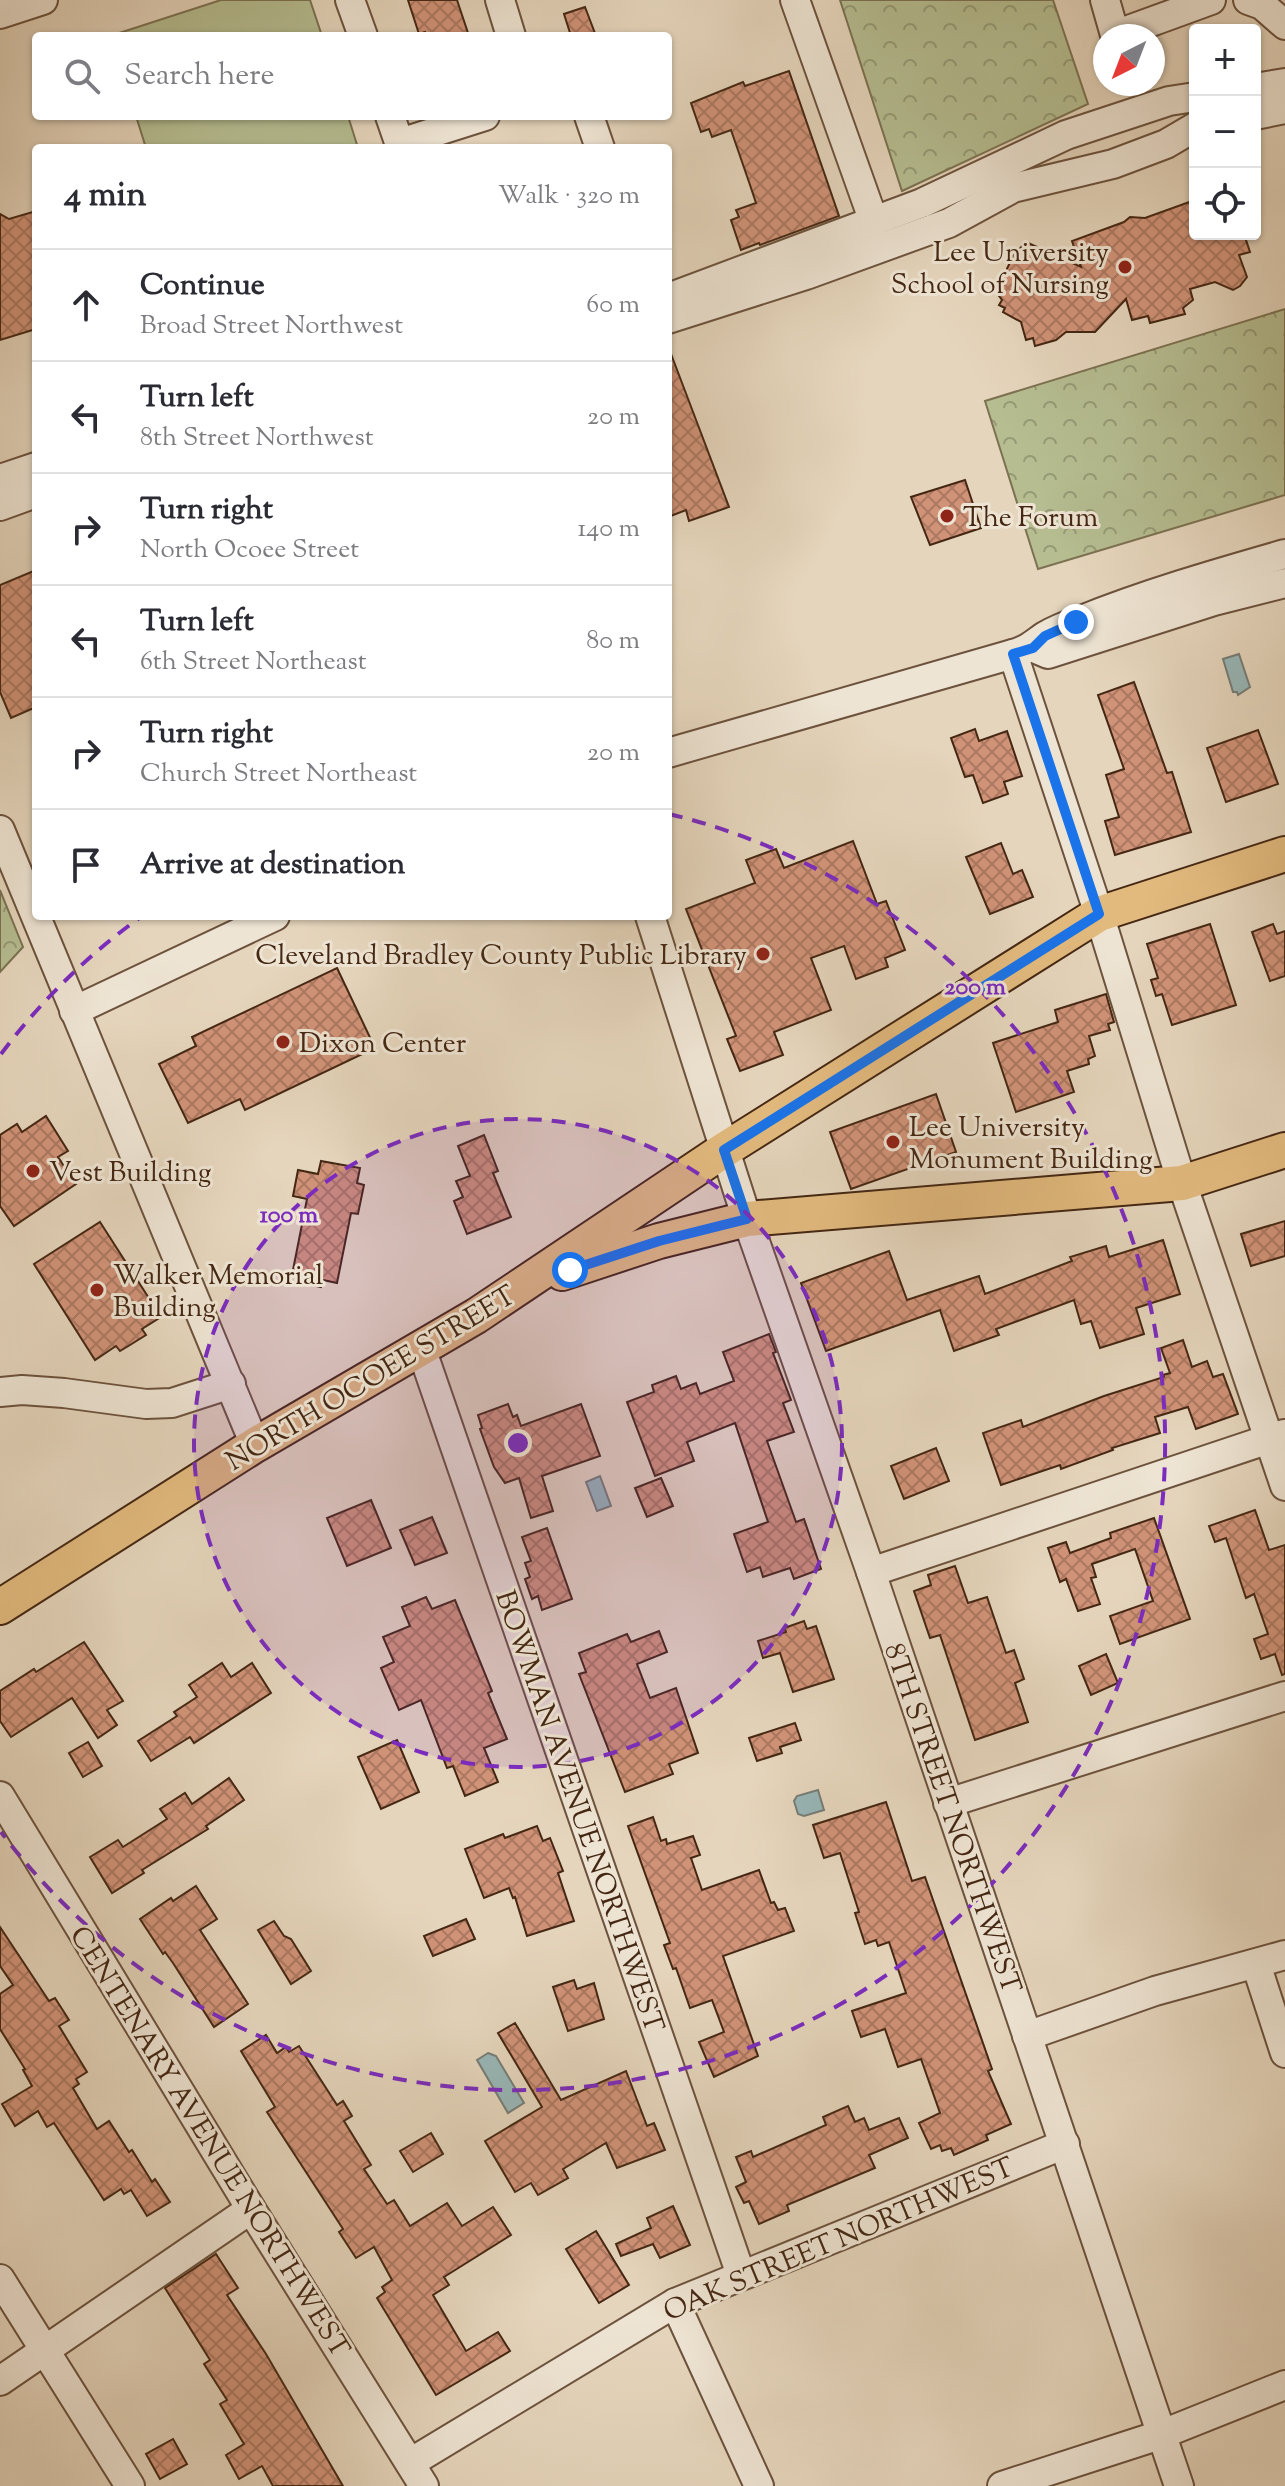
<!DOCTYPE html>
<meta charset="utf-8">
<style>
:root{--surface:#fff;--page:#f2f2f3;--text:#2b2b33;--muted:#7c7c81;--line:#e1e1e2}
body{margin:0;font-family:"Sorts Mill Goudy",serif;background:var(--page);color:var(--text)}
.controls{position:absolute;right:24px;top:24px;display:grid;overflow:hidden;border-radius:8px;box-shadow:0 2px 6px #0004}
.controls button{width:72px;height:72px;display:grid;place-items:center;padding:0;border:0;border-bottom:2px solid var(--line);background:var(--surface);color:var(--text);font:40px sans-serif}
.compass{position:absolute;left:1093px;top:24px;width:72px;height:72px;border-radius:50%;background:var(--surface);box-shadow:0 2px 6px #0004;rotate:222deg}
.stop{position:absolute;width:24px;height:24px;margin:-18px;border:6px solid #1a73e8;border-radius:50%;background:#fff}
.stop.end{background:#1a73e8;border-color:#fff;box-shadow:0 2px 8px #0008}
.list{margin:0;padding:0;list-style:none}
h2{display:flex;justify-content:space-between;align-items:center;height:104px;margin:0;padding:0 32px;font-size:34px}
h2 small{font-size:26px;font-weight:400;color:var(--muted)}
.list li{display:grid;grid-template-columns:52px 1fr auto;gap:24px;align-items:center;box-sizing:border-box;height:112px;padding:0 32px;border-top:2px solid var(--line)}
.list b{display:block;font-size:30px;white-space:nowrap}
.list p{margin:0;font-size:26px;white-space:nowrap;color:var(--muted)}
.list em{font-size:26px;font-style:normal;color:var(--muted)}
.icon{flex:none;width:44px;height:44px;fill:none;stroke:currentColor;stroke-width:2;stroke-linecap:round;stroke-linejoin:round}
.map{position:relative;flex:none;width:1285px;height:2486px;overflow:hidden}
.search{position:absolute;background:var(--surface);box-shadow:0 2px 6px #0004;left:32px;top:32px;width:640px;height:88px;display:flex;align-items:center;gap:20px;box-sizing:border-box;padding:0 28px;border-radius:8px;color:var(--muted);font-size:30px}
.panel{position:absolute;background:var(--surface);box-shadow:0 2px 6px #0004;left:32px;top:144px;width:640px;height:776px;border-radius:8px}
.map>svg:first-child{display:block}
.grass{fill:#b5bd91;stroke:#7c7252;stroke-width:2}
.park{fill:url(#park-crowns);stroke:#7c7252;stroke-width:2}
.water{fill:#98b7b8;stroke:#767d76;stroke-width:2}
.building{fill:url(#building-cross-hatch);stroke:#442713;stroke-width:2}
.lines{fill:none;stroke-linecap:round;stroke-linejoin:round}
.minor-casing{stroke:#6c523d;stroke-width:32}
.major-casing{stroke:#442713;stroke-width:38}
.minor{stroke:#eee4d3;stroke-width:28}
.major{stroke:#e2ba7e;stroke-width:34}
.route{stroke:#1a73e8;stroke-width:10}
.ring{fill:none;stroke:#7b2cbf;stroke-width:4;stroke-dasharray:14 10}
.poi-dot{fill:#8f2418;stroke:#eee4d3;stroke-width:3}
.labels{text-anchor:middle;stroke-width:6;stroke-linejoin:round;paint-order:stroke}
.poi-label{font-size:28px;fill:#442713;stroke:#eee4d3;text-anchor:start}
.street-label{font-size:28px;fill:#442713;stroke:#eee4d3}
.centre{fill:#7b2cbf;stroke:#eee4d3;stroke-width:4}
.ring-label{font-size:24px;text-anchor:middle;font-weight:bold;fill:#7b2cbf;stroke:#eee4d3;stroke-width:6;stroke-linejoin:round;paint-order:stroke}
</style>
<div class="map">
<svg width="1285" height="2486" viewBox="0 0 1285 2486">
<defs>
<pattern id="park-crowns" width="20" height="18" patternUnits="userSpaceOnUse" patternTransform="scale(2)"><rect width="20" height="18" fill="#b5bd91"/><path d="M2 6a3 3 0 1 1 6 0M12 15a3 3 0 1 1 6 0" fill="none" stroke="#959a75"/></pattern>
<pattern id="building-cross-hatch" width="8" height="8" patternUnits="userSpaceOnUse" patternTransform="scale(2)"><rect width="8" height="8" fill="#d19378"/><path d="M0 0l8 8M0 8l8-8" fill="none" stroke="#ab7861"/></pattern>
</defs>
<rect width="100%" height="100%" fill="#e5d5bc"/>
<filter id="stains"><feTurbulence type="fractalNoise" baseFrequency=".0025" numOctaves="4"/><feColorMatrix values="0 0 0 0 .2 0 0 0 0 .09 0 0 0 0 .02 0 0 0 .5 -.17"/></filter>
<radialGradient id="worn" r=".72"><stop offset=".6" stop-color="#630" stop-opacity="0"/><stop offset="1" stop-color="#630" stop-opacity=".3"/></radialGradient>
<g class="grass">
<polygon points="221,0 310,0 322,36 110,36"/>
<polygon points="136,116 348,116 358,148 146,148"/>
</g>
<g class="park">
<polygon points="840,0 1053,0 1088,104 902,191"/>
<polygon points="1285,309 1285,495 1038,569 985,401"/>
<polygon points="0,890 23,947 0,972"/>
</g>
<g class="water">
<polygon points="1239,654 1250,687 1238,695 1237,692 1233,692 1223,659"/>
<polygon points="600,1476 611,1506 597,1511 586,1482"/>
<polygon points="818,1790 824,1810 804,1816 798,1814 794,1801 797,1796"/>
<polygon points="488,2053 496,2056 524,2103 508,2113 477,2060"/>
</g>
<g class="building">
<polygon points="408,0 457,0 469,36 427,36 425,32 419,34"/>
<polygon points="585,7 596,36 571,36 564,14"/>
<polygon points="789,71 839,216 760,245 759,243 741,250 731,220 739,217 736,210 756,203 749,182 731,130 712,137 709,129 701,132 691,103 743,82 745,86"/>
<polygon points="1195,200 1195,234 1244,234 1250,252 1239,255 1247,277 1240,286 1233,290 1215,282 1190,289 1193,300 1183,308 1185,314 1150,323 1148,316 1132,320 1126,299 1095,332 1066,332 1056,340 1035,346 1033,338 1026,340 1021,322 1003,312 1005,308 999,305 1002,300 996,292 1013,256 1026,242 1081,267 1072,241 1124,222 1130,217 1145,218"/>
<polygon points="36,211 36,329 0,340 0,214 9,219"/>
<polygon points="668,346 729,507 689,521 686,510 668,517"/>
<polygon points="965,480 981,528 930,545 911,497"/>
<polygon points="36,570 36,707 11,718 0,692 0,585"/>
<polygon points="1134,682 1167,773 1172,772 1191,832 1115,855 1105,821 1119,817 1106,775 1124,769 1098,695"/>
<polygon points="975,729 979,741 1007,731 1022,776 1004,782 1008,794 983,803 973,775 965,777 951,738"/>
<polygon points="1258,730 1278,784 1226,802 1207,748"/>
<polygon points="853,841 877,904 886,901 905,950 885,958 888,967 856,979 844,946 811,958 831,1010 774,1032 783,1055 740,1071 727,1039 736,1036 686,909 755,883 746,860 776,849 784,868"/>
<polygon points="1001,843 1013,874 1022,870 1033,897 990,914 966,857"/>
<polygon points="1210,924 1236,1005 1172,1025 1162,994 1156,996 1151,980 1158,978 1147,944"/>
<polygon points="1273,924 1277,934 1285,931 1285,976 1270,981 1252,932"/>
<polygon points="337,968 375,1048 245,1110 240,1099 188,1123 159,1064 196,1046 192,1037"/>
<polygon points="1106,994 1114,1022 1108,1024 1110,1030 1089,1036 1095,1056 1088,1059 1089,1064 1067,1071 1074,1092 1016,1112 993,1043 1058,1022 1055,1010"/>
<polygon points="936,1094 956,1152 851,1189 830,1132"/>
<polygon points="46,1116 68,1151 58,1157 76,1184 14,1226 0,1206 0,1135 17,1124 22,1132"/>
<polygon points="484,1135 498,1171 493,1173 511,1217 467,1234 454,1201 463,1197 456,1181 470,1176 458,1146"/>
<polygon points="321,1161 360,1168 357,1183 364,1185 358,1214 351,1213 337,1283 323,1280 321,1287 302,1283 303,1277 292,1275 307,1199 293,1196 298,1170 318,1174"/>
<polygon points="1285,1221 1285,1256 1251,1266 1241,1234"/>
<polygon points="100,1222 161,1317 142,1329 146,1335 130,1345 120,1351 116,1346 95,1360 34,1264"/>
<polygon points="1163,1240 1180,1294 1136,1308 1144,1334 1100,1348 1091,1321 1081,1324 1074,1300 996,1329 999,1335 954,1351 940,1310 826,1351 801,1283 889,1251 907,1300 979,1276 985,1294 1072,1261 1070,1257 1106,1246 1109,1257"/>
<polygon points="769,1334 776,1352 773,1353 791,1400 783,1403 794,1432 767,1441 796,1522 804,1519 821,1569 794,1579 790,1568 763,1577 760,1567 747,1572 734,1534 768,1522 735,1423 687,1442 694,1461 655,1476 627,1402 654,1392 652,1385 676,1376 681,1389 696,1383 700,1394 734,1381 723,1352"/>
<polygon points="1183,1340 1192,1367 1207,1361 1213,1377 1223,1374 1238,1414 1196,1429 1188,1407 1155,1417 1160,1433 1112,1448 1113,1450 1061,1469 1060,1465 1001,1485 983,1433 1021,1420 1023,1427 1104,1396 1164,1377 1163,1375 1170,1373 1161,1348"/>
<polygon points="508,1404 513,1417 517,1415 521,1426 581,1404 600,1456 542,1476 553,1511 531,1518 519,1478 505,1483 494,1467 480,1429 482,1428 478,1415"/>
<polygon points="936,1448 949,1481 904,1499 891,1466"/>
<polygon points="661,1478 673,1506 647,1517 635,1488"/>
<polygon points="371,1500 391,1548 347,1566 327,1518"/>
<polygon points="1255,1510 1269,1550 1285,1545 1285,1674 1282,1675 1275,1654 1261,1659 1254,1639 1268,1634 1254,1594 1246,1598 1226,1538 1215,1542 1209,1526"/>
<polygon points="432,1517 447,1553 415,1565 400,1530"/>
<polygon points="1154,1518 1190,1619 1120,1644 1110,1616 1153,1601 1135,1549 1092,1564 1096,1577 1091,1578 1100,1604 1078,1611 1066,1579 1060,1582 1048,1548 1066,1542 1070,1553 1111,1538 1110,1533"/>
<polygon points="547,1528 572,1599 542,1610 538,1596 532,1599 525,1579 530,1577 525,1563 531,1561 522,1537"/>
<polygon points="955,1566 968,1603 987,1597 1006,1653 1014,1650 1024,1679 1015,1683 1028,1722 975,1740 940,1635 930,1638 914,1591 931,1585 928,1575"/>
<polygon points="426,1597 432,1609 455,1600 492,1691 488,1693 507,1739 484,1748 498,1782 465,1796 453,1766 447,1768 421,1700 399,1710 381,1668 394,1662 383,1637 410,1626 402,1607"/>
<polygon points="804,1621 807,1629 816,1626 834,1679 793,1692 780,1653 763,1658 758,1641 786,1632 784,1628"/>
<polygon points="659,1631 667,1652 637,1664 650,1698 676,1688 698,1753 669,1764 673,1774 625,1792 579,1674 586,1672 579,1653 627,1634 631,1642"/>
<polygon points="84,1642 123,1701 107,1710 117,1725 98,1738 72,1698 11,1737 0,1721 0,1691 34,1669 36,1672"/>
<polygon points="1106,1654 1118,1683 1091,1695 1079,1666"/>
<polygon points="222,1663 231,1677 252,1663 271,1693 194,1743 190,1737 151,1761 138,1741 177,1716 174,1712 197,1697 189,1685"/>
<polygon points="795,1723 801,1740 780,1747 782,1753 757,1761 749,1738"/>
<polygon points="397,1740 419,1792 381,1809 358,1757"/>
<polygon points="88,1742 102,1766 83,1777 69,1753"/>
<polygon points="229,1778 244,1800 206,1826 208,1829 142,1870 144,1873 112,1893 90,1857 118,1840 123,1847 167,1819 160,1809 185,1793 192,1804"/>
<polygon points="886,1802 912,1881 925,1877 992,2069 988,2071 1011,2124 986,2135 988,2140 954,2155 951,2148 942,2151 940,2145 931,2149 919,2123 940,2113 921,2059 898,2067 885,2029 861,2037 852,2011 906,1993 889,1942 878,1946 876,1940 865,1944 855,1913 859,1912 840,1853 824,1858 813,1825"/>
<polygon points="653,1817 661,1841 666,1839 667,1844 693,1836 700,1855 691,1858 702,1890 759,1870 771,1903 774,1902 778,1910 785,1908 794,1931 723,1956 758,2056 714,2077 699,2042 724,2032 712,2000 690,2008 676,1968 673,1969 664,1945 670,1943 628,1826"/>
<polygon points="537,1826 543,1841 550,1838 563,1871 558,1873 574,1921 527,1936 515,1897 513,1898 509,1888 484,1898 465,1849 503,1834 505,1838"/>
<polygon points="196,1886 217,1919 200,1930 248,2004 214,2027 173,1963 165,1952 163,1954 140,1919 171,1898 173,1901"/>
<polygon points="466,1919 475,1939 433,1956 424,1936"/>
<polygon points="274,1921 284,1936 291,1939 311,1971 291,1984 258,1930"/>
<polygon points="0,1927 49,2001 55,1998 69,2020 59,2026 87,2072 76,2079 79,2084 73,2088 97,2129 109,2121 129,2152 132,2150 152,2182 155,2179 170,2202 147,2216 131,2190 124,2194 121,2189 104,2200 54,2123 47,2127 38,2111 15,2126 2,2104 32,2086 23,2070 25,2069 0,2029 0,1994 13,1985 0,1966"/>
<polygon points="574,1980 577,1989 594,1983 604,2019 568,2031 553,1987"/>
<polygon points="515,2023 561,2100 626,2071 647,2126 654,2123 665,2150 617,2168 606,2143 563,2169 568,2178 538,2195 531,2183 515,2192 485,2141 542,2107 498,2033"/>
<polygon points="266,2035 277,2053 286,2047 289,2052 299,2046 337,2105 343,2101 352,2116 344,2121 371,2165 364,2169 387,2204 394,2200 410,2226 447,2203 462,2226 493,2207 511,2235 444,2277 449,2285 433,2295 466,2351 498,2332 510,2351 436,2395 377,2298 385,2292 382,2287 392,2280 374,2247 356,2258 339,2232 343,2229 267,2112 275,2107 241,2051"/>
<polygon points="848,2106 855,2122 864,2118 869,2130 899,2118 908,2138 869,2155 875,2168 787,2205 789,2211 759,2224 749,2201 744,2203 736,2187 746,2182 736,2157 751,2151 753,2157 826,2125 823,2117"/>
<polygon points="431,2133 443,2154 413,2172 400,2151"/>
<polygon points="673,2206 690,2245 660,2258 653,2244 621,2256 616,2244 651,2228 647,2218"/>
<polygon points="596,2231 629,2285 599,2303 566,2249"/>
<polygon points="216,2254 238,2288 227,2295 266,2354 343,2486 273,2486 262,2466 239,2479 226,2455 244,2444 220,2404 227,2400 204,2364 210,2360 165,2288"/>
<polygon points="173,2439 187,2464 160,2479 146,2454"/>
</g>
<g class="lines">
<g class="minor-casing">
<g id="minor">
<polyline points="350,0 363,36"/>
<polyline points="500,0 511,36"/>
<polyline points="795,0 874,222"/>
<polyline points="1105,0 1115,35 1211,0"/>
<polyline points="1248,0 1262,5 1285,25"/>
<polyline points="0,14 43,0"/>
<polyline points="1255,88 1285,83"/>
<polyline points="1255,115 1285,109"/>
<polyline points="390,116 401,148"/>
<polyline points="589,116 600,148"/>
<polyline points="400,143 485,116"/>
<polyline points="668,298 922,203 1066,135 1169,101 1195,97"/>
<polyline points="668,319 806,275 949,223 1013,188 1113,164 1166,144 1195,127"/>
<polyline points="0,479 36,467"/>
<polyline points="0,506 36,493"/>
<polyline points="1034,648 1048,654 1214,601 1285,583"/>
<polyline points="1013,654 1099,914 1182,1183 1285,1486"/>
<path d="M668,753L1013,654C1029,649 1032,645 1045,636C1055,630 1068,625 1079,621C1146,594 1215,574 1285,554"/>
<polyline points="0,830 255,1445"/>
<polyline points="650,916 747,1219 871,1572 1179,2486"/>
<polyline points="74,1011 275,916"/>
<polyline points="421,1348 741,2275"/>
<polyline points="0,1392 22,1390 64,1393 146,1404 172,1403 231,1384"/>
<polyline points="871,1572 1284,1434"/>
<polyline points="0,1796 251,2209 424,2486"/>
<polyline points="948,1803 1285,1696"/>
<polyline points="1256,1964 1285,2053"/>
<polyline points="1027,2036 1155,1991 1285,1955"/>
<polyline points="0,2279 130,2486"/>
<polyline points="675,2303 759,2486"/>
<polyline points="0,2381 251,2209"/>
<polyline points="410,2463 675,2303 1065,2144"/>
<polyline points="1002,2486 1160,2435 1285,2385"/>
</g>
</g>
<g class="major-casing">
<g id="major">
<polyline points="562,1273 659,1241 747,1219 1182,1183 1285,1150"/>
<polyline points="0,1607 255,1445 476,1316 724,1150 1099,914 1285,854"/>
</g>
</g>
<use href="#minor" class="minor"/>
<use href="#major" class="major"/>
</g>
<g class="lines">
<polyline class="route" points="570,1270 659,1241 747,1219 724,1150 1099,914 1013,654 1033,648 1045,636 1076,622"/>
</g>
<circle cx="518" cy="1443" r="324" fill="#7b2cbf" fill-opacity=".12"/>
<g class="ring">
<circle cx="518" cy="1443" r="324"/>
<path d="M1 1054A647 647 0 0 1 142 916M669 814A647 647 0 1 1 1 1832"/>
</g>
<g class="poi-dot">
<circle cx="1125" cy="267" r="8"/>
<circle cx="947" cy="516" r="8"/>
<circle cx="763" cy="954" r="8"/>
<circle cx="283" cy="1042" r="8"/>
<circle cx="893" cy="1142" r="8"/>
<circle cx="33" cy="1171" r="8"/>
<circle cx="97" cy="1290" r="8"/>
</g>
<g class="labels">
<g class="poi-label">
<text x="1109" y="261" text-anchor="end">Lee University<tspan x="1109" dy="32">School of Nursing</tspan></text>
<text x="963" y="526">The Forum</text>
<text x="747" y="964" text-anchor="end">Cleveland Bradley County Public Library</text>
<text x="299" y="1052">Dixon Center</text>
<text x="909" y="1136">Lee University<tspan x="909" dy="32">Monument Building</tspan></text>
<text x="49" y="1181">Vest Building</text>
<text x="113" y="1284">Walker Memorial<tspan x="113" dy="32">Building</tspan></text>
</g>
<g class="street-label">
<text transform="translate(370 1377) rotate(-31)" y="10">NORTH OCOEE STREET</text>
<text transform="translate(581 1811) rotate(71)" y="10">BOWMAN AVENUE NORTHWEST</text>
<text transform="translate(954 1818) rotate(71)" y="10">8TH STREET NORTHWEST</text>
<text transform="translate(211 2141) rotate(58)" y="10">CENTENARY AVENUE NORTHWEST</text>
<text transform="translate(838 2238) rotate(-23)" y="10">OAK STREET NORTHWEST</text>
</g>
</g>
<circle cx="518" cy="1443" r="12" class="centre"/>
<g class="ring-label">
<text x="975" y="994">200 m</text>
<text x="289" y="1222">100 m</text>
</g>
<rect width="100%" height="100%" filter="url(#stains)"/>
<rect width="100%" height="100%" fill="url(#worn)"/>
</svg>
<div class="controls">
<button>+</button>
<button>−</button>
<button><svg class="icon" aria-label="locate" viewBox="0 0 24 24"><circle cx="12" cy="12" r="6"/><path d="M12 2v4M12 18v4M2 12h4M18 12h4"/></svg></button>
</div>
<svg class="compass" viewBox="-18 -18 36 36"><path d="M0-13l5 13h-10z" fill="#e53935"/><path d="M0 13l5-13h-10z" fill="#7c7c81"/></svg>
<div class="stop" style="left:570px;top:1270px"></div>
<div class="stop end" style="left:1076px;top:622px"></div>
<div class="search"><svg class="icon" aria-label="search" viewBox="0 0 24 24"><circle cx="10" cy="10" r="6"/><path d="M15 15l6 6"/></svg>Search here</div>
<section class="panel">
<h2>4 min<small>Walk · 320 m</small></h2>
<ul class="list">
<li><svg class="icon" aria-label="ahead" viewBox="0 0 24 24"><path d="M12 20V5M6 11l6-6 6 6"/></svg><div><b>Continue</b><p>Broad Street Northwest</p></div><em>60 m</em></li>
<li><svg class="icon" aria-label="left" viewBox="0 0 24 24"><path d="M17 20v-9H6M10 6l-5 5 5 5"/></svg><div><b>Turn left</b><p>8th Street Northwest</p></div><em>20 m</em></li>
<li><svg class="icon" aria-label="right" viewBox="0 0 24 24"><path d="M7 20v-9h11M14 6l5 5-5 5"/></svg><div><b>Turn right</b><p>North Ocoee Street</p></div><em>140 m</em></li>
<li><svg class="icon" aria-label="left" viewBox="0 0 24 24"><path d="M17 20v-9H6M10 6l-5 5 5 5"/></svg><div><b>Turn left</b><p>6th Street Northeast</p></div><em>80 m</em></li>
<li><svg class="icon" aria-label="right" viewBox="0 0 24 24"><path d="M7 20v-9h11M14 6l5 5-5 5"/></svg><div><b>Turn right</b><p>Church Street Northeast</p></div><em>20 m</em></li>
<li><svg class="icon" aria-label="arrive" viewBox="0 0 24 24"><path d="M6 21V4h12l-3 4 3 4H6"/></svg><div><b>Arrive at destination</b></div></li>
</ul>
</section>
</div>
